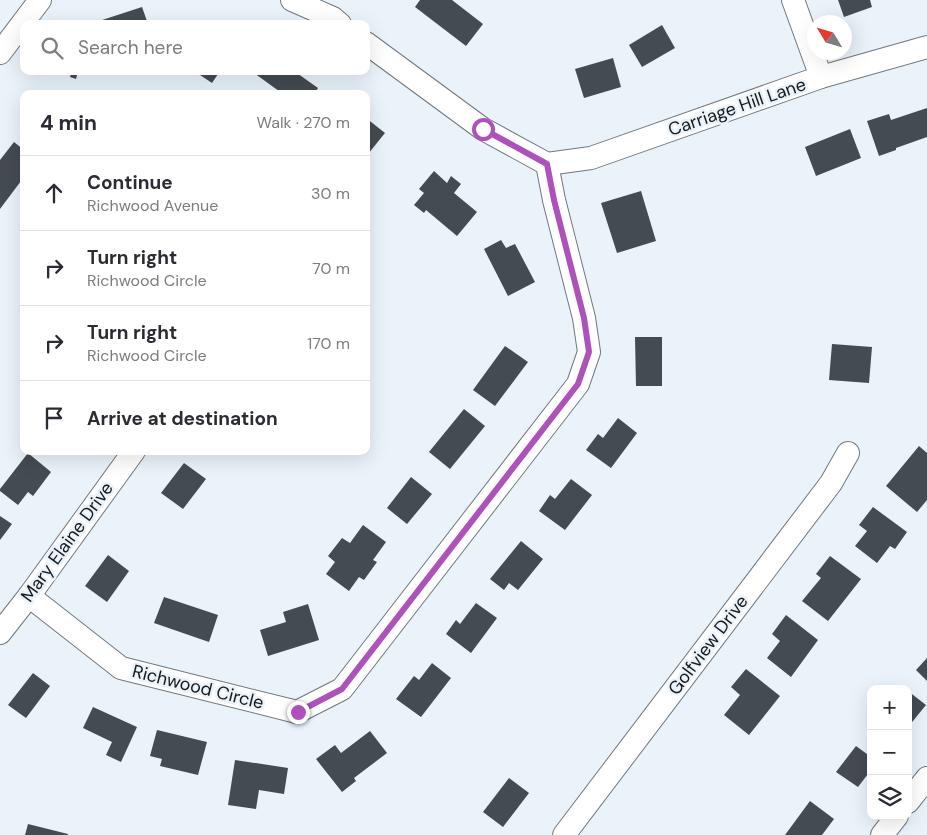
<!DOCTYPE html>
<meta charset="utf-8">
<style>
:root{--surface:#fff;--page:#f2f2f3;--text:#2b2b33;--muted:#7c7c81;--line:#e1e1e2}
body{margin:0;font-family:"DM Sans",sans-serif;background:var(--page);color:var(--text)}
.controls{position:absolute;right:15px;bottom:15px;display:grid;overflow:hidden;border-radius:10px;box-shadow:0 5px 20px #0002}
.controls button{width:45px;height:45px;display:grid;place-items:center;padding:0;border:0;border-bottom:1px solid var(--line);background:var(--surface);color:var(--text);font:25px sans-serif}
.compass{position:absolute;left:807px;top:15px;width:45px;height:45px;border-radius:50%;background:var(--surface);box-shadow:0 5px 20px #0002;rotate:308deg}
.stop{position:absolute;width:15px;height:15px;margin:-11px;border:4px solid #ad51bb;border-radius:50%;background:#fff}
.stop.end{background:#ad51bb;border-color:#fff;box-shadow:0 1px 5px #0008}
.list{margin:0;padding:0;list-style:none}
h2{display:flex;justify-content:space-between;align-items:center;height:65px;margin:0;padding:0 20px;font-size:21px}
h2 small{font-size:16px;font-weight:400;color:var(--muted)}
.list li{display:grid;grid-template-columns:32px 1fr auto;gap:15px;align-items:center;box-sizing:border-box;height:75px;padding:0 20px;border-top:1px solid var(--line)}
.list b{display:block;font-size:19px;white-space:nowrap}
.list p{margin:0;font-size:16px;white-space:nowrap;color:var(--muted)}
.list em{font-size:16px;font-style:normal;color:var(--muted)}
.icon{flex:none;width:28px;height:28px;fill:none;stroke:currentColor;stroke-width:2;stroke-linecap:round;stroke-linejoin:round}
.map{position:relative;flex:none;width:927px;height:835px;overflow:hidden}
.search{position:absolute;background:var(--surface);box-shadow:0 5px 20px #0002;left:20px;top:20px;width:350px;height:55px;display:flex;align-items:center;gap:12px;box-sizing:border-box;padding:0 18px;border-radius:10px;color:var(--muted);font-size:19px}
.panel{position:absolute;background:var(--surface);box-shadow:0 5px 20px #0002;left:20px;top:90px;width:350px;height:365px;border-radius:10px}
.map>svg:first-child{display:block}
.building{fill:#444b51}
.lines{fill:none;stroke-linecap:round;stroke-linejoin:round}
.minor-casing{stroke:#71787f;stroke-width:24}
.minor{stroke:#fff;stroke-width:22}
.route{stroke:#ad51bb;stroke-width:6}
.labels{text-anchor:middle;stroke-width:5;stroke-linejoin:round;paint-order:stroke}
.street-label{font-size:18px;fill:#16191b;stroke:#eaf2fa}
</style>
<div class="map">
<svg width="927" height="835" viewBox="0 0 927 835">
<rect width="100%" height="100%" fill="#eaf2fa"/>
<g class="building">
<polygon points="420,0 452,0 483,24 466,46 415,7"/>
<polygon points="838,0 870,0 872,7 844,17"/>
<polygon points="142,7 148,24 93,24 93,23"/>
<polygon points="662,25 675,48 642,67 629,45"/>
<polygon points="613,58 621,87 584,98 575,69"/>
<polygon points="72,71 78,71 76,79 70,77"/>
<polygon points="194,71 220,71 212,83"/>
<polygon points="255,71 294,71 318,88 314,94 283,94 254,73"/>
<polygon points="927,108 927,137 896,148 896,150 879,156 867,121 889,114 891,120"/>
<polygon points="366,118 385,133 368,154 366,152"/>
<polygon points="850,129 861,158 816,176 805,147"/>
<polygon points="14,142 24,150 24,177 0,209 0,160"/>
<polygon points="434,171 447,183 451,176 461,184 454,193 477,212 457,236 426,210 424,213 414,205 424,193 419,189"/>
<polygon points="641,191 656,241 617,253 601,203"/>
<polygon points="501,240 506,248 515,244 535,282 508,296 484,249"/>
<polygon points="635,337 662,337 662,386 636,386"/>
<polygon points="832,344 872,347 869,383 829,380"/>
<polygon points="505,346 528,362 495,406 473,390"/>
<polygon points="464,409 485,426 450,469 429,452"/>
<polygon points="618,418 637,433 611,468 586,450 598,434 603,438"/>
<polygon points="919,446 927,453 927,500 917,512 886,486"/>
<polygon points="28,453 51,472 33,496 28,492 18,505 0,491 0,489"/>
<polygon points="184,463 206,479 183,509 161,493"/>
<polygon points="411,477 432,494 407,524 387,508"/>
<polygon points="571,479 592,495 565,530 539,511 550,495 555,499"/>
<polygon points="873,507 907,532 895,549 890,546 877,563 855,546 867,531 859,525"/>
<polygon points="0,516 12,524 0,540"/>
<polygon points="363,525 386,542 373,560 377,562 364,580 359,577 349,591 326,574 335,562 328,556 342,538 350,543"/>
<polygon points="521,541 543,559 518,590 509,583 504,590 490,579"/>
<polygon points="108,555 129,571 107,602 85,586"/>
<polygon points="830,556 861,579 828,621 802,601 821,578 816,574"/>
<polygon points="164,597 218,615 209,642 154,623"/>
<polygon points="476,603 497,618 471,653 446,634 456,620 460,624"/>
<polygon points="308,604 319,640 268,656 260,630 286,622 283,612"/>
<polygon points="786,615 818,640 791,677 767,658 780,641 772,634"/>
<polygon points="927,658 927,681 916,670"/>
<polygon points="432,663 451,678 421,717 396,699 414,676 419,680"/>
<polygon points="746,669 780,696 749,735 724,715 740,695 731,687"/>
<polygon points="33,673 50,686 26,718 8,705"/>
<polygon points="908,691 926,705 908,727"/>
<polygon points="93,707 137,727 121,762 106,755 112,742 83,728"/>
<polygon points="157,730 207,742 198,775 160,766 162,759 150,756"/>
<polygon points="370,731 387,753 354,778 356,781 342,792 316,759 335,745 341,753"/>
<polygon points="856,746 871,757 871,770 858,787 836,772"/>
<polygon points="235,760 288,768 284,794 259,790 256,809 228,805"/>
<polygon points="509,778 529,793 503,827 483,812"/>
<polygon points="810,801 834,819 822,835 785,835"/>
<polygon points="28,824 68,834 68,835 25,835"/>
</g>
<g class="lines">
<g class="minor-casing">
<g id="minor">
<polyline points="292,0 333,18 340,24"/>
<polyline points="793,0 821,77"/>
<polyline points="366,43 483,129 547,164"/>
<polyline points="0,53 40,0"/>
<polyline points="547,164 591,158 821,77 927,47"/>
<polyline points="29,596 121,668 297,712 342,689 578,384 589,352 584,318 554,200 547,164"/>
<polyline points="0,633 29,596 134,451"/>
<polyline points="908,802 927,778"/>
<polyline points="564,835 831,483 848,453"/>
<polyline points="882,835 897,816"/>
</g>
</g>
<use href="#minor" class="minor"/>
</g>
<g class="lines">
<polyline class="route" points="298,712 342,689 578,384 589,352 584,318 554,200 547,164 483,129"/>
</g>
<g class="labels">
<g class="street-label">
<text transform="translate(737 107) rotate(-19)" y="6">Carriage Hill Lane</text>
<text transform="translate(67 542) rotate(-54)" y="6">Mary Elaine Drive</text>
<text transform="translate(708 645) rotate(-53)" y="6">Golfview Drive</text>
<text transform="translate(198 687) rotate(14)" y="6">Richwood Circle</text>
</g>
</g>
</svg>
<div class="controls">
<button>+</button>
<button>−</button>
<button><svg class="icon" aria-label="layers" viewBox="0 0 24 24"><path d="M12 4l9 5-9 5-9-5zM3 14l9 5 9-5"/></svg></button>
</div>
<svg class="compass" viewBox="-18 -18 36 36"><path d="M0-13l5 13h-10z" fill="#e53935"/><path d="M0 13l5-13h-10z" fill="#7c7c81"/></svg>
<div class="stop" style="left:483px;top:129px"></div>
<div class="stop end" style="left:298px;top:712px"></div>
<div class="search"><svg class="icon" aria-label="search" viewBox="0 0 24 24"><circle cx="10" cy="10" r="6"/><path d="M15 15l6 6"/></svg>Search here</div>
<section class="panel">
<h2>4 min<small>Walk · 270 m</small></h2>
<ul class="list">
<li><svg class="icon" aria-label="ahead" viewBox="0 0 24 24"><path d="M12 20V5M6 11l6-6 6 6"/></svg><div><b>Continue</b><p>Richwood Avenue</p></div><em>30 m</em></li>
<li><svg class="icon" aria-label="right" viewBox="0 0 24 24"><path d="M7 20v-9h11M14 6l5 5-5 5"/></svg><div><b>Turn right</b><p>Richwood Circle</p></div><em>70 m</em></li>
<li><svg class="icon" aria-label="right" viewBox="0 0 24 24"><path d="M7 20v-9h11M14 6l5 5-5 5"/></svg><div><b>Turn right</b><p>Richwood Circle</p></div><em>170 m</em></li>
<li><svg class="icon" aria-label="arrive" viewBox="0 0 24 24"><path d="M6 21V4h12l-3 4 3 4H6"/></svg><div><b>Arrive at destination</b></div></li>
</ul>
</section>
</div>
